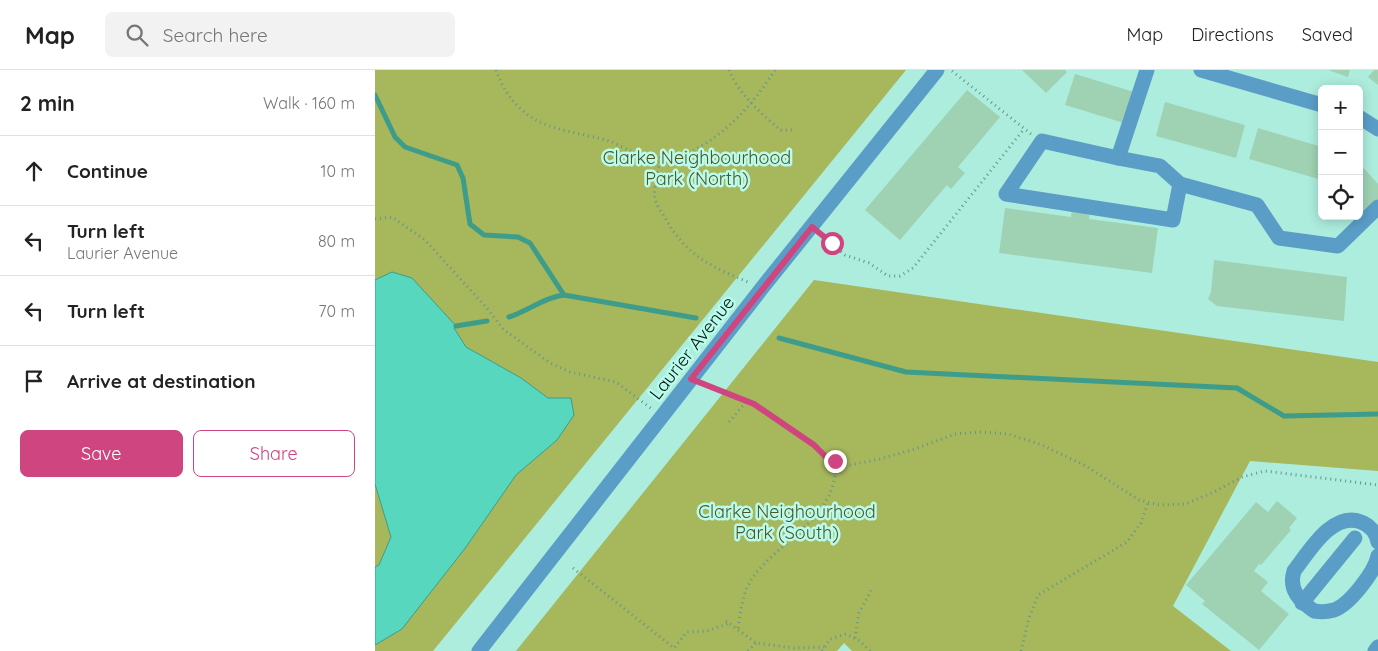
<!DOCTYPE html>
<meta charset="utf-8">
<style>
:root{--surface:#fff;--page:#f2f2f2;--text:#222;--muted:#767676;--line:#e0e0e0;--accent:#cf457f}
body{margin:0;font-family:Quicksand,sans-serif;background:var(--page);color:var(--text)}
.controls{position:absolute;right:15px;top:15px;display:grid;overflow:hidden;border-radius:8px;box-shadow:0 2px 12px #0003}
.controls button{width:45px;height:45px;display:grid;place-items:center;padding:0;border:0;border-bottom:1px solid var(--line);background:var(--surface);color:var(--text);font:25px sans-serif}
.stop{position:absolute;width:15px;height:15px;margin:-11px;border:4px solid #cf457f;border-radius:50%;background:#fff}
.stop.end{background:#cf457f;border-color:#fff;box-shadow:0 1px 5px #0008}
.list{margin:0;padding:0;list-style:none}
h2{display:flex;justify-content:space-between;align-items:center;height:65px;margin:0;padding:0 20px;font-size:21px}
h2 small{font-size:16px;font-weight:400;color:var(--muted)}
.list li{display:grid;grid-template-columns:32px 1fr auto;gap:15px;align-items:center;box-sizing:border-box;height:70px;padding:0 20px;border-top:1px solid var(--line)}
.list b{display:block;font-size:19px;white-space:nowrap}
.list p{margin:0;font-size:16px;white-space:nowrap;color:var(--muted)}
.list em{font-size:16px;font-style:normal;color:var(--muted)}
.actions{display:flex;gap:10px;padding:15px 20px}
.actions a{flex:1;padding:11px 0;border:1px solid var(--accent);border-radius:8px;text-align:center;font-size:18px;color:var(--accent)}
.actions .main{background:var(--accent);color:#fff}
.icon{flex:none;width:28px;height:28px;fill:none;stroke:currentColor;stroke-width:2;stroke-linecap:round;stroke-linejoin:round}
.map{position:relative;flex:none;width:1003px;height:581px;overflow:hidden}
header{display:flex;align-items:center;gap:30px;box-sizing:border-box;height:70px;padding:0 25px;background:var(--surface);border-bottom:1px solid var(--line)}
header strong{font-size:24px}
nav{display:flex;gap:28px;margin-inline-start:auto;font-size:18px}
.search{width:350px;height:45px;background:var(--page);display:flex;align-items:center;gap:12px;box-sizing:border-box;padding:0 18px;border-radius:8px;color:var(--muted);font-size:19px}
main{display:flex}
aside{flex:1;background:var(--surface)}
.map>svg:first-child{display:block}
.green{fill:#a6b75c}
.water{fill:#57d7be;stroke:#3d9d8a}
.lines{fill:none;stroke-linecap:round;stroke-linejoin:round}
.stream{stroke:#3d9d8a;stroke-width:5}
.building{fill:#9fd2b3}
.path{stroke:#66958a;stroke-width:3;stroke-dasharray:1 4;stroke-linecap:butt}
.minor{stroke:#5a9ec8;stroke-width:15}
.route{stroke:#cf457f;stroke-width:6}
.labels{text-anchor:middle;stroke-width:5;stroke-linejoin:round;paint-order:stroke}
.park-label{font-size:18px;fill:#4d5525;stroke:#bafbeb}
.street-label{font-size:18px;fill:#001611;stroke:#bafbeb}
</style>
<header>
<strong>Map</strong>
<div class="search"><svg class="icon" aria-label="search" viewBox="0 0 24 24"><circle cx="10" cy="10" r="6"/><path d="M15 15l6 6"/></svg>Search here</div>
<nav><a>Map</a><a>Directions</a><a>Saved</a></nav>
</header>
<main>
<aside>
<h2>2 min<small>Walk · 160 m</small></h2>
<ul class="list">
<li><svg class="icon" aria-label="ahead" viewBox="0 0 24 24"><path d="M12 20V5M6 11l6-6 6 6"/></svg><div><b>Continue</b></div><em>10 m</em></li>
<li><svg class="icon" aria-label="left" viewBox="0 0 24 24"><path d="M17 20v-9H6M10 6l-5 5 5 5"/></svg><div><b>Turn left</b><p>Laurier Avenue</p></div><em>80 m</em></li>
<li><svg class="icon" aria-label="left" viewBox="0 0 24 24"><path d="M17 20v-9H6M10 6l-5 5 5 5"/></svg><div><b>Turn left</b></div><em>70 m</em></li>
<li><svg class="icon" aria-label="arrive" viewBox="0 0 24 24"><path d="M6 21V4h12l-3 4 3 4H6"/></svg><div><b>Arrive at destination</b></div></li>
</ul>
<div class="actions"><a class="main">Save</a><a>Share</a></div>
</aside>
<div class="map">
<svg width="1003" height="581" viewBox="0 0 1003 581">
<rect width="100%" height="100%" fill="#adedde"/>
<g class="green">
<polygon points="0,0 531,0 58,581 0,581"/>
<polygon points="439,210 1003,292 1003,401 875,391 798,536 856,581 477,581 469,573 462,581 141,581"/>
</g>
<polygon class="water" points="17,202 37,208 81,256 79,258 91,277 146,308 173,328 196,328 199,345 182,370 141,405 91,477 27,559 0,575 0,497 4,495 16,467 0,414 0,210"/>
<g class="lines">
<g class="stream">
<polyline points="0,25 20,67 30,77 82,95 88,108 95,154 109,165 143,167 155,173 189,225"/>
<path d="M134,247C153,241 170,227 189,225L321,248"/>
<polyline points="81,256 112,251"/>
<polyline points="404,268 531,302 862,318 909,346 1003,344"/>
</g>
</g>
<g class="building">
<polygon points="647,0 690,0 692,2 671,23"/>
<polygon points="953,0 975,0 973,7"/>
<polygon points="999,0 1003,0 1003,15 993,7"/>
<polygon points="700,4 759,22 749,53 690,35"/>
<polygon points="592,20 625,47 583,97 590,103 576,119 572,115 525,170 490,140"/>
<polygon points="790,32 870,55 861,88 781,66"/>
<polygon points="883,58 947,77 947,110 874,89"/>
<polygon points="984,93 1003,114 1003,129 988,143 984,139"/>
<polygon points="630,138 696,147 697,138 715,140 714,149 783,158 777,203 624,183"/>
<polygon points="839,190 972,207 969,251 842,236 833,229 836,222"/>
<polygon points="902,431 922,448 914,458 916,460 886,495 884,494 879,501 893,512 886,521 914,544 884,580 827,534 830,531 811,515 881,432 893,442"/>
</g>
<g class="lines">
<g class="path">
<path d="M121,0C127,16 134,29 148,41C172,62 207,62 237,72C246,76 255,82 265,84C278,88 300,90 313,83C351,65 378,34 400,0"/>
<path d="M354,0C364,24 386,44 406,60H418"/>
<polyline points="577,1 656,64"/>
<path d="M286,87C283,100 278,116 280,129C281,135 286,141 289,146C311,186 335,196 375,213"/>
<polyline points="0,149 17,147 50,170 111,237 129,260 175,293 195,302 241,312 277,339"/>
<polyline points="447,165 470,185 494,193 513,206 525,206 538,198 649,59"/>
<polyline points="328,314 379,334 439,375 454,390 475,395 505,389 540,379 580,364 606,362 633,364 667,375 711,396 764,430 784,435 811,434 839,422 867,407 890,401 1003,415"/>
<polyline points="354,352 371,332"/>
<polyline points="198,498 299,578 312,562 332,561 355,553"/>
<polyline points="351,551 381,573 419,578 449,577"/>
<path d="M363,558C366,541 367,525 376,510C401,472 466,446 460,391"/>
<polyline points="480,568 484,543 497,519"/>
<polyline points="373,581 381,573"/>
<polyline points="447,581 455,569 471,564 485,571 495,581"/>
<polyline points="646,581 654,548 663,525 752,472 766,453 773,432"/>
</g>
<g class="minor">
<polyline points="772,0 743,88 785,96 805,114 882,135 904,168 963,176 1003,137"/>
<polyline points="826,0 947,35"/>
<polyline points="984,47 1003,59"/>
<polyline points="743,88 667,71 631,124 798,150 805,114"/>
<path d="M1003,472C1001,462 994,455 986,452C957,441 934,482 919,501C913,520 925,531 939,541C945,542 952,542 959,540C974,535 1000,502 1003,486"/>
<polyline points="927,533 980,468"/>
<polyline points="104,581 387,218 562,0"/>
<polyline points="1000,581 1003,577"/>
</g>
</g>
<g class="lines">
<polyline class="route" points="457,173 437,157 316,309 379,334 439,375 454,390 460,391"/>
</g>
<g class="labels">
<g class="park-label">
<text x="322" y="94">Clarke Neighbourhood<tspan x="322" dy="21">Park (North)</tspan></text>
<text x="412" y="448">Clarke Neighourhood<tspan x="412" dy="21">Park (South)</tspan></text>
</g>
<g class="street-label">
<text transform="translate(317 278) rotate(-52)" y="6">Laurier Avenue</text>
</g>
</g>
</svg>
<div class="controls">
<button>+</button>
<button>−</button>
<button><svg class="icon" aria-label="locate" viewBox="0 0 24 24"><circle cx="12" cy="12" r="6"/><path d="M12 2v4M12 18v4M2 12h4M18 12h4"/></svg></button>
</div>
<div class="stop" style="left:457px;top:173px"></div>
<div class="stop end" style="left:460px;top:391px"></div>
</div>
</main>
